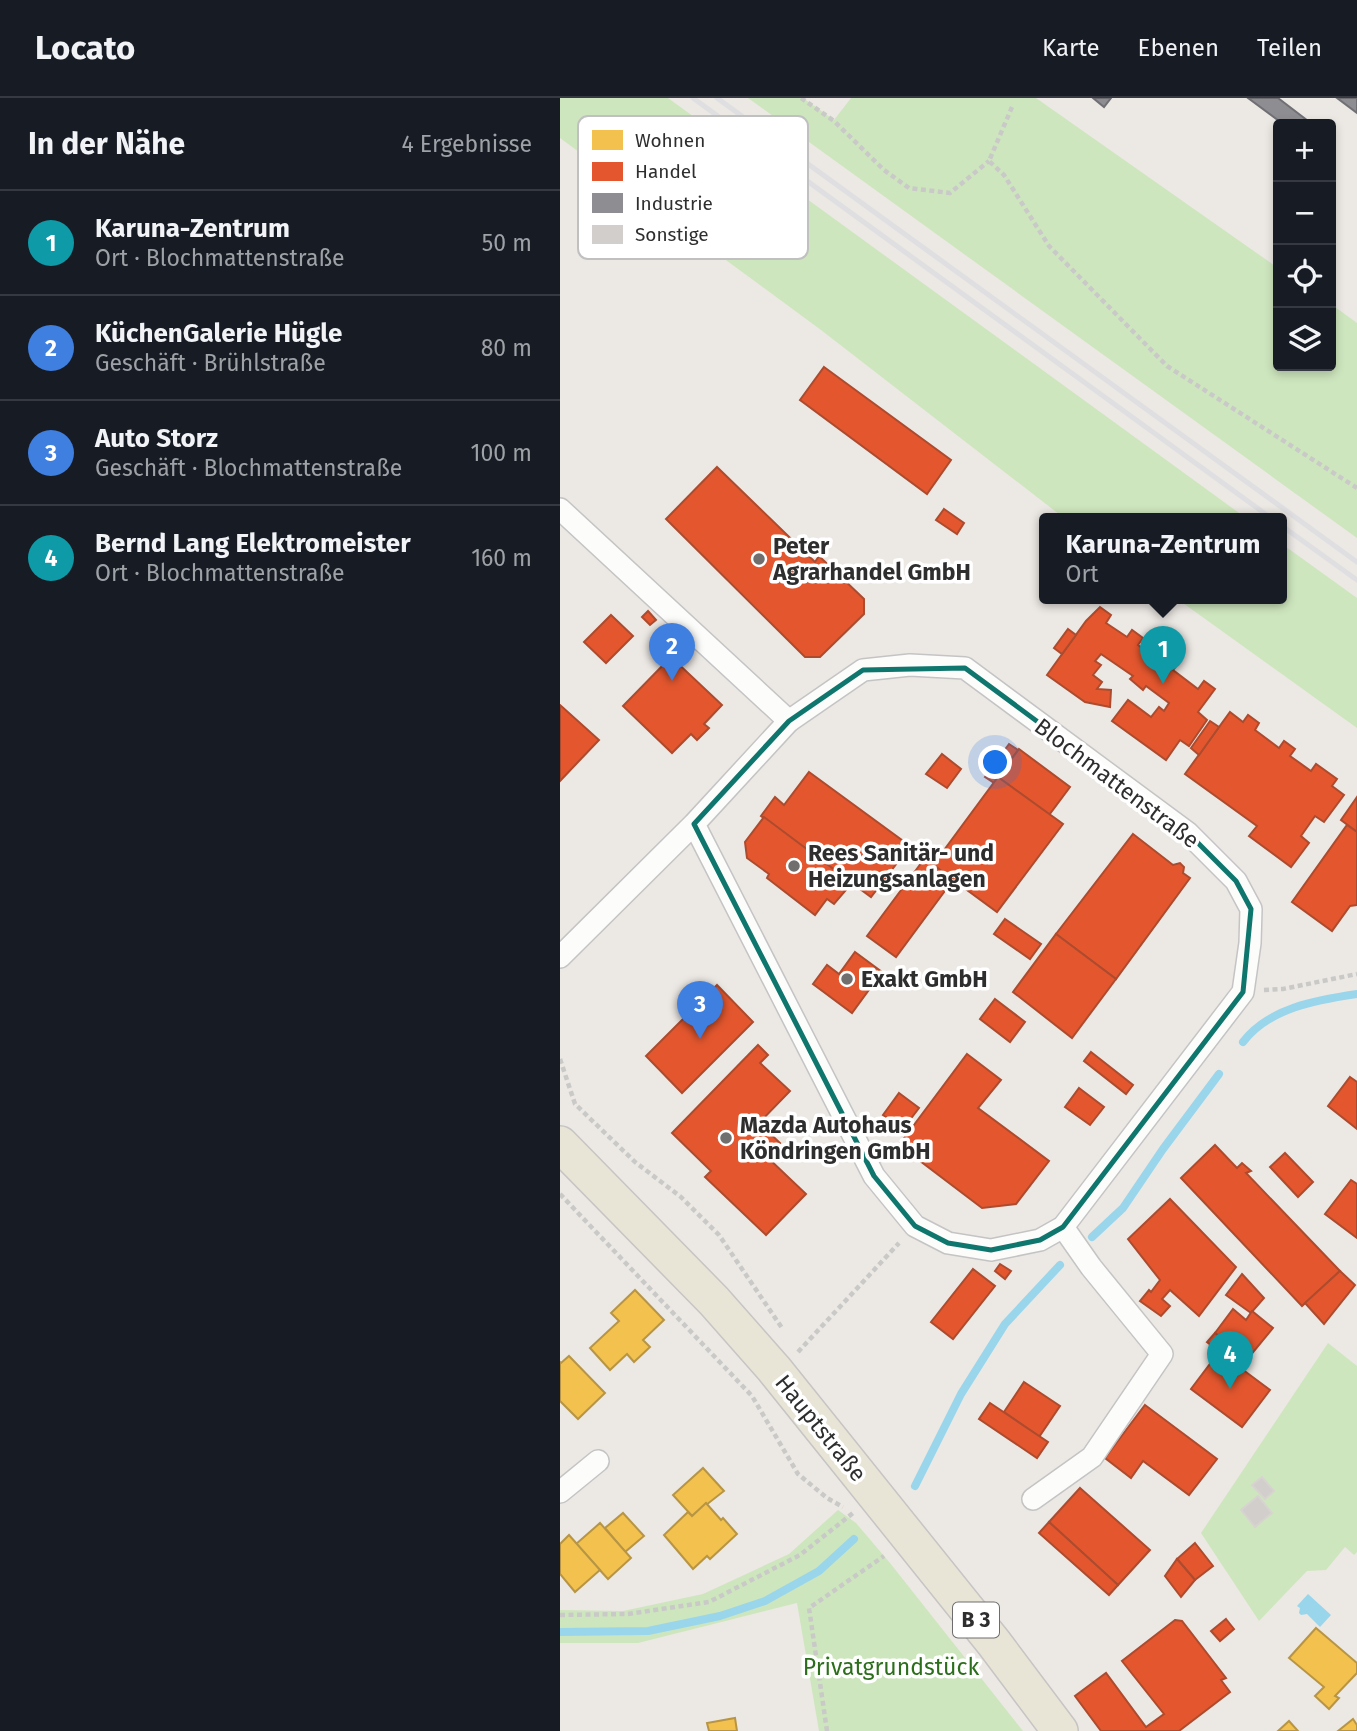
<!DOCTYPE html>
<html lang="de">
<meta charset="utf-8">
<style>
:root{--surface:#171b24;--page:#242831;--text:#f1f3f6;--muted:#9ea1a6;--line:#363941;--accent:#706f6e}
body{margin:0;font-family:"Fira Sans",sans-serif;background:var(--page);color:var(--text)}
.controls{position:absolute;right:21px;top:21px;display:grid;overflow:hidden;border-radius:7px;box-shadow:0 4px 10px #0003}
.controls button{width:63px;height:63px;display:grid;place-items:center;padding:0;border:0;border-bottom:2px solid var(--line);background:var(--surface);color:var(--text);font:35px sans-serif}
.you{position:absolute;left:436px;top:665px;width:24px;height:24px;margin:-18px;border:5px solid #fff;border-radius:50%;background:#1a73e8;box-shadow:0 0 0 10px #1a73e833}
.badge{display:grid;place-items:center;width:46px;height:46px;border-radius:50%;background:var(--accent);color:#fff;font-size:23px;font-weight:700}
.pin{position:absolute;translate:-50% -58px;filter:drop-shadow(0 2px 4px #0008)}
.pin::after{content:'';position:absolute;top:37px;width:24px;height:21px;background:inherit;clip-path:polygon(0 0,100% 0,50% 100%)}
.popup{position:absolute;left:479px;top:415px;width:248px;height:91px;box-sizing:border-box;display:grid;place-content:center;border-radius:7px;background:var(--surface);filter:drop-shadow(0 2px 5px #0005);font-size:23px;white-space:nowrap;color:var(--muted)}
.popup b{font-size:26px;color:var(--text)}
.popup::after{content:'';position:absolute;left:50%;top:100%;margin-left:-14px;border:14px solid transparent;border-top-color:var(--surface)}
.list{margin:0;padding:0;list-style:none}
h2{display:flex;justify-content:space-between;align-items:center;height:91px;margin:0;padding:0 28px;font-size:30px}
h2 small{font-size:23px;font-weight:400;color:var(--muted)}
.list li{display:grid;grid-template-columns:46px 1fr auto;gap:21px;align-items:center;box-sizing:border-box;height:105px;padding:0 28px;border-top:2px solid var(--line)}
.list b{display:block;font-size:26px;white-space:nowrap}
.list p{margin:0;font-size:23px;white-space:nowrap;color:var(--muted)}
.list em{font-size:23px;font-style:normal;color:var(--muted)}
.icon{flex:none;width:38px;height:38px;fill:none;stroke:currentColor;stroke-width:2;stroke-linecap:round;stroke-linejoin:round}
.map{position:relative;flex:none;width:797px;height:1633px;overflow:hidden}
header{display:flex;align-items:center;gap:42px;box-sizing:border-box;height:98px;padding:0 35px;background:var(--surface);border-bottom:2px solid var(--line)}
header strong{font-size:33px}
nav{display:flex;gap:38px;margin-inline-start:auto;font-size:24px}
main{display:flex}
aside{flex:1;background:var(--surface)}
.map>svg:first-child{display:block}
.green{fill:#cee6be}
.water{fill:#99d6ec}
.homes{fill:#f2c14e;stroke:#b79544;stroke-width:2}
.shops{fill:#e4572e;stroke:#ad4b2e;stroke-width:2}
.industry{fill:#8d8d92;stroke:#707074;stroke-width:2}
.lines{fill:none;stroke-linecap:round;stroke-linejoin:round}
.stream{stroke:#99d6ec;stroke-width:8}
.building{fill:#d1cecb;stroke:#d7d4d0;stroke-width:2}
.street-casing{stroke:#c5c4c5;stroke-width:24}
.primary-casing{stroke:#c6c5c4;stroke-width:38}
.path{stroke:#c9c9c8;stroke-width:4.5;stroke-dasharray:5 3.5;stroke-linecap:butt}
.street{stroke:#fcfcfb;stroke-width:21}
.primary{stroke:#e8e4d6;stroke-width:35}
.rail{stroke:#dfdfe1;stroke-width:5}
.marked{fill:none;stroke:#0f766e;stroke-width:5;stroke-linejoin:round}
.poi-dot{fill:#706f6e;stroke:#fff;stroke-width:2.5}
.labels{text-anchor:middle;stroke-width:7;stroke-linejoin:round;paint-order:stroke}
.shield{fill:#fff;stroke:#6d6d6d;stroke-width:2}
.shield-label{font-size:21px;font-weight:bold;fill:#2e2e2e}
.poi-label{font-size:23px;font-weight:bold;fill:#2e2e2e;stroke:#fff;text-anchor:start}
.street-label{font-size:23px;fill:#2e2e2e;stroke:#fff}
.park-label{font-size:23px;fill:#2c6e1b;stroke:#fff}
.key{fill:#fff;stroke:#c0c0c0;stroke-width:2}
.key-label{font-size:19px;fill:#2e2e2e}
</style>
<header>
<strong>Locato</strong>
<nav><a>Karte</a><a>Ebenen</a><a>Teilen</a></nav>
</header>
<main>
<aside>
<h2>In der Nähe<small>4 Ergebnisse</small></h2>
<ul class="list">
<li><span class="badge" style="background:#0f9aa8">1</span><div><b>Karuna-Zentrum</b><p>Ort · Blochmattenstraße</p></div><em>50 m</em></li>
<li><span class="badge" style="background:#3f7fe0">2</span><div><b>KüchenGalerie Hügle</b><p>Geschäft · Brühlstraße</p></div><em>80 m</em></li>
<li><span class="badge" style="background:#3f7fe0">3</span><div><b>Auto Storz</b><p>Geschäft · Blochmattenstraße</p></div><em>100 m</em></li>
<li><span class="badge" style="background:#0f9aa8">4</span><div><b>Bernd Lang Elektromeister</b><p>Ort · Blochmattenstraße</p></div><em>160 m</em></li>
</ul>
</aside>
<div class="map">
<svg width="797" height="1633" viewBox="0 0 797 1633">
<rect width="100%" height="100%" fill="#ece8e4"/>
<g class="green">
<polygon points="0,0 108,0 686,420 504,420 261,232 0,40"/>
<polygon points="188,0 243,0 274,22 291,0 476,0 718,170 718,268 771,268 771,206 797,225 797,440"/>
<polygon points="722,446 797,500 797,630 616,500 722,500"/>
<polygon points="768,1245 797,1268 797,1454 794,1457 785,1449 766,1472 747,1473 699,1523 641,1435"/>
<polygon points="278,1412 296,1425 330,1465 463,1633 259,1633 237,1505 78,1545 0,1545 0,1512 63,1513 143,1496 229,1456"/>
</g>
<polygon class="water" points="748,1496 771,1517 760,1529 747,1516 741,1517 739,1515 740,1510 737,1508"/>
<g class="homes">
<polygon points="75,1192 104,1222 83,1242 90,1249 74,1264 67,1256 50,1272 30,1250 59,1223 51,1215"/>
<polygon points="9,1258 45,1295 18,1321 0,1303 0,1264 1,1265"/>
<polygon points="143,1370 164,1393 132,1418 113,1397"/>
<polygon points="146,1405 161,1422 163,1420 177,1436 150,1461 147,1458 133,1471 104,1437 128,1414 132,1418"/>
<polygon points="63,1415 84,1438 65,1454 45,1430"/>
<polygon points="40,1425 71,1460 48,1481 16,1446"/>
<polygon points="9,1437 40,1472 15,1494 0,1476 0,1446"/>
<polygon points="756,1530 797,1565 797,1575 775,1598 779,1600 769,1611 755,1598 764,1589 729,1560"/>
<polygon points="175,1620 177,1633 149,1633 147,1625"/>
<polygon points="793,1621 797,1627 797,1633 778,1633"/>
<polygon points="729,1623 738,1633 718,1633"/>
</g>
<g class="shops">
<polygon points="264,269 391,362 367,396 240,302"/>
<polygon points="157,369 255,464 259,458 304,501 304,516 260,559 245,559 106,421"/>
<polygon points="384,411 404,425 397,436 376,422"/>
<polygon points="540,509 551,517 546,525 567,539 572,532 583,540 578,547 602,564 607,557 618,566 613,572 638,591 644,583 655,591 638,614 647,622 629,648 620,642 606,662 552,623 568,602 591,619 599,609 604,613 609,605 586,588 583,592 570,581 573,578 541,556 535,563 541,567 533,577 542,584 537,591 551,592 550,609 525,604 487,577 526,523"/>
<polygon points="88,513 96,522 90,527 82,519"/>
<polygon points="51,517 73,538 46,565 24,544"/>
<polygon points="508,531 516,537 502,556 494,550"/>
<polygon points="111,559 162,607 144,626 149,630 137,642 131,636 112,655 63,608"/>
<polygon points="0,607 39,642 0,683"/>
<polygon points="670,614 683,624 688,617 699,625 695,632 719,650 724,643 735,651 730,658 751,673 756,666 777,681 772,688 784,697 764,724 755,718 741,738 749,745 731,769 689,738 697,728 625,676"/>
<polygon points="650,623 659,629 639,657 631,650"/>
<polygon points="449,646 458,652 434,685 425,679"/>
<polygon points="459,651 510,689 489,717 438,679"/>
<polygon points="382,656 401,671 387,690 366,676"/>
<polygon points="249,674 350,748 311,799 201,718 215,699 224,707"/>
<polygon points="438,679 503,726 437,814 373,767"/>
<polygon points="797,699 797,734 781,722"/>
<polygon points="204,719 292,785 274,806 267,801 255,817 207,780 209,776 187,760 185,744"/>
<polygon points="787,727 797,734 797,807 790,808 772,833 732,804"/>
<polygon points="573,736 613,767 620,765 624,769 623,775 630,780 556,881 496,836"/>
<polygon points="365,760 393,782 336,859 307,838"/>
<polygon points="445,821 481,846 470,861 434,836"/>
<polygon points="496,836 556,881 512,940 453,894"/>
<polygon points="295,854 322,874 292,915 253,886 267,867 279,876"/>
<polygon points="157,887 193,924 122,995 86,958"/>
<polygon points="435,901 465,924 450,944 420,921"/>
<polygon points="198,947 208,957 200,965 230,993 199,1025 220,1045 207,1059 246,1096 206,1137 145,1079 151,1073 112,1035"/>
<polygon points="531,954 573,987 566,996 524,963"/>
<polygon points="407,956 441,982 418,1010 489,1063 456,1106 422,1110 339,1047"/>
<polygon points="790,979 797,984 797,1031 768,1008"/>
<polygon points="519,990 544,1009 530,1027 505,1009"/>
<polygon points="339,995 359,1010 343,1031 323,1017"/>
<polygon points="655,1047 677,1070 682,1065 691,1073 686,1075 780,1173 742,1208 621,1080"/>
<polygon points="725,1055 753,1084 738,1099 710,1069"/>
<polygon points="791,1082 797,1086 797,1140 765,1116"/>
<polygon points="610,1101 676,1169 639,1218 610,1192 602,1201 610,1208 601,1218 580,1203 589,1192 591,1194 600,1182 568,1141"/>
<polygon points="440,1166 451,1173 445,1181 435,1173"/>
<polygon points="413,1171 435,1188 393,1241 371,1224"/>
<polygon points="780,1173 795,1187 764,1226 745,1205"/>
<polygon points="682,1176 704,1200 691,1215 666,1197"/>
<polygon points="673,1211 686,1222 692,1213 713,1230 680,1270 656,1251 663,1242 655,1235"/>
<polygon points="655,1235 663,1242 656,1251 647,1244"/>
<polygon points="659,1254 710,1292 682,1329 631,1291"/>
<polygon points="464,1284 500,1308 479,1339 444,1314"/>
<polygon points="430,1305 488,1344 477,1360 419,1321"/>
<polygon points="585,1307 657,1361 629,1397 583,1363 571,1380 545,1360"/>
<polygon points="520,1390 590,1452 558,1487 489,1424"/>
<polygon points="489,1424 558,1487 549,1497 479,1435"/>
<polygon points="635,1445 653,1468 635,1482 617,1461"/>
<polygon points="617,1461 635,1482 621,1499 605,1478"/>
<polygon points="666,1521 674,1531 660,1543 651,1533"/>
<polygon points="615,1522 622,1523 666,1580 661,1582 670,1594 619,1633 541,1633 515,1598 546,1575 586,1629 604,1616 562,1563"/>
</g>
<g class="industry">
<polygon points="533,0 551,0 544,9"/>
<polygon points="688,0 718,0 752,26 723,26"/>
<polygon points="777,0 797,0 797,15"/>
</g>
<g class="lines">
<g class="stream">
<path d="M683,944C709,910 756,902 797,896"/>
<polyline points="532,1139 563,1110 603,1051 659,976"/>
<polyline points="355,1388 401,1296 445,1226 500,1167"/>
<polyline points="0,1534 88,1533 160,1518 205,1503 259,1473 294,1441"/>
</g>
</g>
<g class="building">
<polygon points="702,1379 714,1393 705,1401 692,1387"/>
<polygon points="698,1398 712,1415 695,1429 681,1412"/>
</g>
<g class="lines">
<g class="street-casing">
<g id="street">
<polyline points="0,411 229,623"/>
<polyline points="0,859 134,726 229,623 303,572 350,567 405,570 628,735 676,783 691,811 690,845 683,894 503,1129 480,1142 431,1152 388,1145 355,1128 314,1078 134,726"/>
<polyline points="0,1394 38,1363"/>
<polyline points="473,1401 532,1359 602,1256 531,1169 503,1129"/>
</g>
</g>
<g class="primary-casing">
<polyline id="primary" points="0,1046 154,1203 214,1271 434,1545 500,1633"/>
</g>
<g class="path">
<polyline points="241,0 274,23 324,72 349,90 390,95 429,63"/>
<polyline points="452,9 429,63 444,77 489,148 607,268 797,390"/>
<polyline points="704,892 723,891 797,876"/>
<polyline points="0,961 15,1006 75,1064 121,1099 159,1137 222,1230"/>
<polyline points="0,1096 192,1298 238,1376 267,1400 283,1409"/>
<polyline points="238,1254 339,1145"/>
<polyline points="0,1517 68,1516 149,1504 240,1457 293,1415"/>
<polyline points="267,1633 249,1510 324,1458"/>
</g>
<use href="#street" class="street"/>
<use href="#primary" class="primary"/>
<g class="rail">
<polyline points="133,0 711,420"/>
<polyline points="157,0 797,464"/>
<polyline points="722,428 797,482"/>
</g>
</g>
<path class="marked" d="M405,570L628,735L676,783L691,811L683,894L503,1129L480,1142L431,1152L388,1145L355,1128L314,1078L134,726L229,623L303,572Z"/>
<g class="poi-dot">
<circle cx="199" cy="461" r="7"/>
<circle cx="234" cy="768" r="7"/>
<circle cx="287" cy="881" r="7"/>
<circle cx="166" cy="1040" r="7"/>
</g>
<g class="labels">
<rect class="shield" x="393" y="1504.5" width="46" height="35" rx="5"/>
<g class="shield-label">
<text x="416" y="1529">B 3</text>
</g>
<g class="poi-label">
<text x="213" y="456">Peter<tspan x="213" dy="26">Agrarhandel GmbH</tspan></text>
<text x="248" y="763">Rees Sanitär- und<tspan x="248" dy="26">Heizungsanlagen</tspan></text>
<text x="301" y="889">Exakt GmbH</text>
<text x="180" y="1035">Mazda Autohaus<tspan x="180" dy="26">Köndringen GmbH</tspan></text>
</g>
<g class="street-label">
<text transform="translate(557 685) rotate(37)" y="8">Blochmattenstraße</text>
<text transform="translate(261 1330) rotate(51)" y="8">Hauptstraße</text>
</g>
<g class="park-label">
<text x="331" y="1577">Privatgrundstück</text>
</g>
</g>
<rect x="18" y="18" width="230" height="143" rx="10" class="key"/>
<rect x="32" y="32" width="31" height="20" fill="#f2c14e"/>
<rect x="32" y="64" width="31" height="19" fill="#e4572e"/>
<rect x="32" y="95" width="31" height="20" fill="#8d8d92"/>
<rect x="32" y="127" width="31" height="19" fill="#d1cecb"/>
<g class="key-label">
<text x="75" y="49">Wohnen</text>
<text x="75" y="80">Handel</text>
<text x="75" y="112">Industrie</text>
<text x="75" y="143">Sonstige</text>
</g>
</svg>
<div class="controls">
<button>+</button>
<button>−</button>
<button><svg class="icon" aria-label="locate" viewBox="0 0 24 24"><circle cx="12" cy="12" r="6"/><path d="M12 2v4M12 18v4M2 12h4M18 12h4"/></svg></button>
<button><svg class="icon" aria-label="layers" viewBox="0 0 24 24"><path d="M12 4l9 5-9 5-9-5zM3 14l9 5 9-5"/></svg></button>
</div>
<div class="you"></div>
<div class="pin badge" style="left:603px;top:586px;background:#0f9aa8">1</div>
<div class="popup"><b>Karuna-Zentrum</b>Ort</div>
<div class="pin badge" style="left:112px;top:583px;background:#3f7fe0">2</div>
<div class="pin badge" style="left:140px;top:941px;background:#3f7fe0">3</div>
<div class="pin badge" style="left:670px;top:1291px;background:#0f9aa8">4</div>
</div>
</main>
